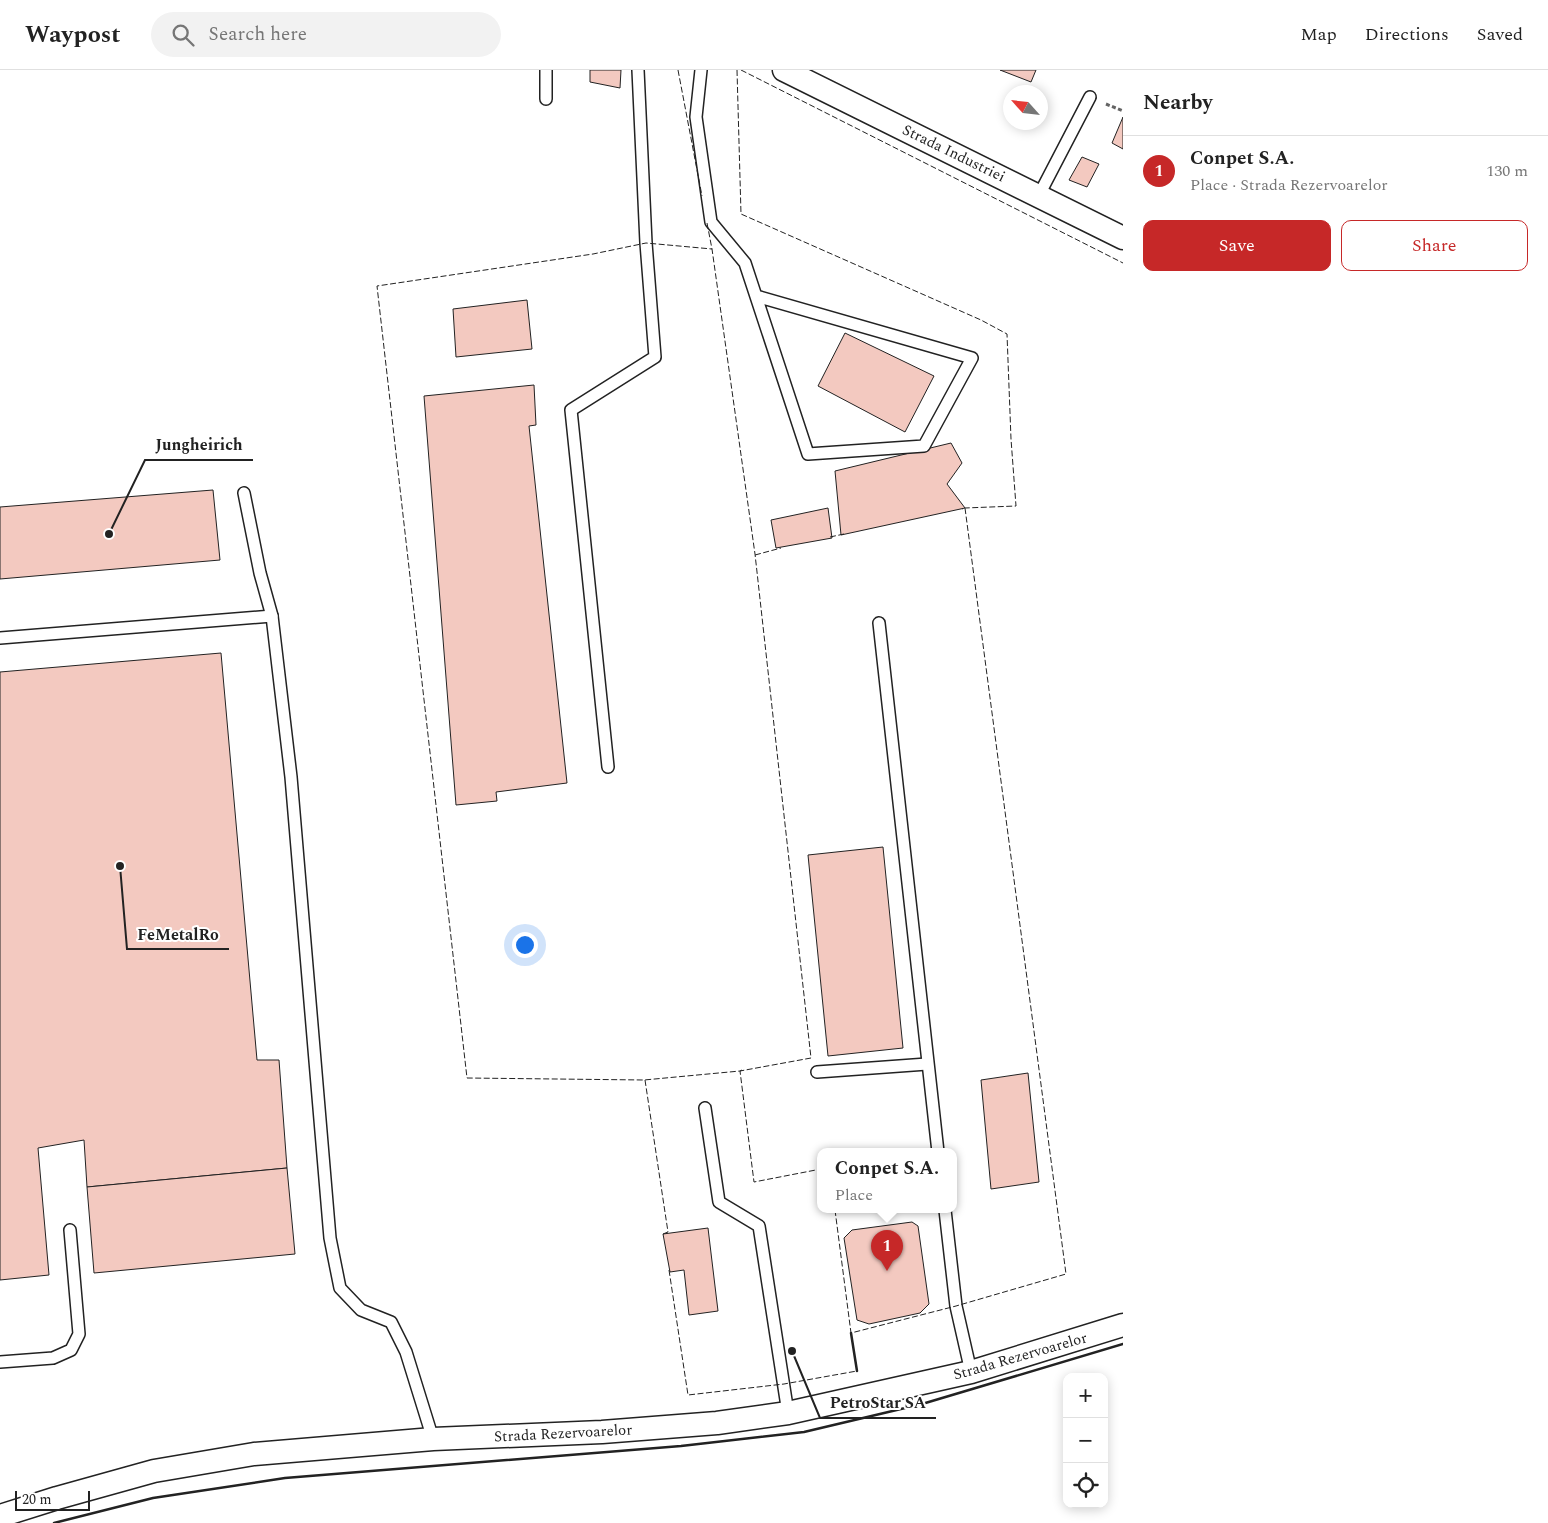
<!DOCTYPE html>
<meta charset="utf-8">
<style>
:root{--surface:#fff;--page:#f2f2f2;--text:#222;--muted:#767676;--line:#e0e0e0;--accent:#c62828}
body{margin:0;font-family:Spectral,serif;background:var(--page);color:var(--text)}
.controls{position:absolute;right:15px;bottom:15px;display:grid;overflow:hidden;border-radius:10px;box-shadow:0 2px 12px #0003}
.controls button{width:45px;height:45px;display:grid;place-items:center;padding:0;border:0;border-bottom:1px solid var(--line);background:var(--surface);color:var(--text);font:25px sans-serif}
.compass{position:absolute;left:1003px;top:15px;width:45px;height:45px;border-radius:50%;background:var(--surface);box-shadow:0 2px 12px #0003;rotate:297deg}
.scale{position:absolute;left:15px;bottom:12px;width:75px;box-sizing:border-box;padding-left:5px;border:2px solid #222;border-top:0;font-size:14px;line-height:18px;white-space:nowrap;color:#222;-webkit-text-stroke:4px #fff;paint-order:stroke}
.you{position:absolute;left:524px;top:874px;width:18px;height:18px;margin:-12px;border:4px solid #fff;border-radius:50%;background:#1a73e8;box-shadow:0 0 0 8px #1a73e833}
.badge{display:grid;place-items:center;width:32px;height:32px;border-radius:50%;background:var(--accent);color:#fff;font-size:16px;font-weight:700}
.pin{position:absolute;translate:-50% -41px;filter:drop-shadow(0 1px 2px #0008)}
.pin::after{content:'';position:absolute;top:26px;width:18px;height:15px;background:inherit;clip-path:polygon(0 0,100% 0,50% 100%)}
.popup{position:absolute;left:817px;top:1078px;width:140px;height:65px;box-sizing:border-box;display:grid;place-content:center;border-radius:10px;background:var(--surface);filter:drop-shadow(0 1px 4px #0005);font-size:16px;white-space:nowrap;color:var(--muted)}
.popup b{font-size:19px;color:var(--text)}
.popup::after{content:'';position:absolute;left:50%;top:100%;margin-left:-10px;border:10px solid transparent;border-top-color:var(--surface)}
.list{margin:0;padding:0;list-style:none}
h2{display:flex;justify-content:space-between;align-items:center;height:65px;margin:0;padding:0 20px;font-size:21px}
h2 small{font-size:16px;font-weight:400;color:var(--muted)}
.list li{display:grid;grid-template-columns:32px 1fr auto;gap:15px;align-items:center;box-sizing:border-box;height:70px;padding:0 20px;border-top:1px solid var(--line)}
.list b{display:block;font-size:19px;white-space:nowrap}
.list p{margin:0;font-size:16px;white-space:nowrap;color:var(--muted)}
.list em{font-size:16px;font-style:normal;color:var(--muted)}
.actions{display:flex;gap:10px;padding:15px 20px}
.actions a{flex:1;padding:11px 0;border:1px solid var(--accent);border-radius:10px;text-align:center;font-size:18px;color:var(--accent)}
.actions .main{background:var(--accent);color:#fff}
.icon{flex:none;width:28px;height:28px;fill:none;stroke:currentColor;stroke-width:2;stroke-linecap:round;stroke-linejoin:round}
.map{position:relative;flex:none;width:1123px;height:1453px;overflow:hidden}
header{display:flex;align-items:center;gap:30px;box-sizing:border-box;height:70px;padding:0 25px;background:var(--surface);border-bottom:1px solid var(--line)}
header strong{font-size:24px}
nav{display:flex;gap:28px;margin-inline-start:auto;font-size:18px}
.search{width:350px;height:45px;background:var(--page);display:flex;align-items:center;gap:12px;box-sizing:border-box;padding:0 18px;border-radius:28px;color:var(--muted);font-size:19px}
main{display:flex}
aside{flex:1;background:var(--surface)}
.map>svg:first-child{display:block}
.building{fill:#f3c9c0;stroke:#222}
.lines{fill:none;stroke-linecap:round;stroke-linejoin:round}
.service-casing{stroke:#222;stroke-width:14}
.minor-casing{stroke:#222;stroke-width:25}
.path{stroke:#646464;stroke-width:3;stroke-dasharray:4 2.5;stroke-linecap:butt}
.service{stroke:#fff;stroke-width:11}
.minor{stroke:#fff;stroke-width:22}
.fence{stroke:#222;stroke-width:1;stroke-dasharray:6 2.5;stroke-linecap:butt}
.wall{stroke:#222;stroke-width:2.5}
.labels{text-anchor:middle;stroke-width:4;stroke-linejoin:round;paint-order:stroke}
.street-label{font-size:15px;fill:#222;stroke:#fff}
.leader{fill:none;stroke:#222;stroke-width:2}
.callout-dot{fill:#222;stroke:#fff;stroke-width:2}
.callout-label{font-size:16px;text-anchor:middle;font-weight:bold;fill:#222;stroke:#fff;stroke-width:4;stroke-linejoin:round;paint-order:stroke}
</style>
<header>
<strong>Waypost</strong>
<div class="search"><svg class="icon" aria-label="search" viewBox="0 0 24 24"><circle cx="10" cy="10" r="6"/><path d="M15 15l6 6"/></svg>Search here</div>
<nav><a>Map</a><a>Directions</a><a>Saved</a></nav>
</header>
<main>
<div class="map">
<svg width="1123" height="1453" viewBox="0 0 1123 1453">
<rect width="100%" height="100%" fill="#fff"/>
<g class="building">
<polygon points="590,0 621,0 620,18 590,12"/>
<polygon points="1000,0 1036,0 1031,12"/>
<polygon points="1123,47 1123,79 1112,73"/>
<polygon points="1082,87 1099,94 1087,117 1069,110"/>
<polygon points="527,230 532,279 456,287 453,239"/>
<polygon points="845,263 934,306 905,362 818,316"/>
<polygon points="534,315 536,355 529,356 567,713 496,722 497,731 456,735 424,326"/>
<polygon points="951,373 962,393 947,414 965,438 841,465 835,401"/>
<polygon points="213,420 220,490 0,509 0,437"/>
<polygon points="828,438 832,468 776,478 771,450"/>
<polygon points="221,583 257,990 279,990 287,1098 87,1117 84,1070 38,1078 49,1205 0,1210 0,602"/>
<polygon points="883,777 903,978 828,986 808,785"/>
<polygon points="1028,1003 1039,1112 991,1119 981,1010"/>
<polygon points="287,1098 295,1184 94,1203 87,1117"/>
<polygon points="912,1152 918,1156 929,1234 920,1243 869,1254 857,1250 844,1168 852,1160"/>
<polygon points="708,1158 718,1241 689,1245 684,1200 670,1202 663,1164"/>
</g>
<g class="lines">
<g class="service-casing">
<g id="service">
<polyline points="701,0 696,47 711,152 745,193 808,384 924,376 972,288 756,226"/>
<polyline points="546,29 546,0"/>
<polyline points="1039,125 1090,27"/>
<polyline points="244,423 260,503 272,546 291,707 330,1168 340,1218 361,1240 391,1252 406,1282 433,1369"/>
<polyline points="879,553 938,1082"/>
<polyline points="0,568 272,546"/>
<polyline points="608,697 571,340 655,287 646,173 638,0"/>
<polyline points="817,1002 927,994"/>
<polyline points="705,1038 719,1132 759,1156 788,1343"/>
<polyline points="945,1140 956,1236 971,1302"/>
<polyline points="0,1292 53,1288 71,1280 79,1264 70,1160"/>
</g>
</g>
<g class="minor-casing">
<g id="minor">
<polyline points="784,0 1123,168"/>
<polyline points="0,1446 57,1428 154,1401 254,1384 433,1369 602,1362 717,1353 788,1343 971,1302 1123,1255"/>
</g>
</g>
<polyline class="path" points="1106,34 1123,41"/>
<use href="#service" class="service"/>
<use href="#minor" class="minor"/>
<g class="fence">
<polyline points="678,0 702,126"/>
<polyline points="737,0 741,144 981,250 1007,264 1011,369 1016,436 965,438"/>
<polyline points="741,0 1123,193"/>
<polyline points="707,153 712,179 755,484 811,988 740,1001 644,1010 467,1008 377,216 593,184 646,173 712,179"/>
<polyline points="830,467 844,464"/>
<polyline points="755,485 781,478"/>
<polyline points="742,1000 740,1001 754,1112 821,1099"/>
<polyline points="645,1010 668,1162 663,1164"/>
<polyline points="835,1140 851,1263 956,1236 1066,1204 965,438 962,439"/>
<polyline points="669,1200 688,1325 784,1314 857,1301"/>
</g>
<g class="wall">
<polyline points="851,1263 857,1301"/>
<polyline points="54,1453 153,1428 285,1408 681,1376 804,1362 922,1334 1123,1274"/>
</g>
</g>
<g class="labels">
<g class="street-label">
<text transform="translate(954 83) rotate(26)" y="5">Strada Industriei</text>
<text transform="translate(1020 1286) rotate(-16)" y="5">Strada Rezervoarelor</text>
<text transform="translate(563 1363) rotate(-3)" y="5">Strada Rezervoarelor</text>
</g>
</g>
<path class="leader" d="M109 464L145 390H253M120 796L127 879H229M792 1281L820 1348H936"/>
<g class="callout-dot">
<circle cx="109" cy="464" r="5"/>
<circle cx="120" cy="796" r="5"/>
<circle cx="792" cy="1281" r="5"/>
</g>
<g class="callout-label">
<text x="199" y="380">Jungheirich</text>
<text x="178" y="870">FeMetalRo</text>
<text x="878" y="1338">PetroStar SA</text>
</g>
</svg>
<div class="controls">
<button>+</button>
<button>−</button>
<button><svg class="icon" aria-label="locate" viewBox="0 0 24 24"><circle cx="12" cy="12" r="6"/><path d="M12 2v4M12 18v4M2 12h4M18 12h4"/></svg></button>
</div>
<svg class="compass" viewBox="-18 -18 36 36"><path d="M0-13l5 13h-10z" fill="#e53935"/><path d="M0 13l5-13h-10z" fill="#767676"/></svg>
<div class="scale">20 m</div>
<div class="you"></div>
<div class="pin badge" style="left:887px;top:1201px">1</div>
<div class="popup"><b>Conpet S.A.</b>Place</div>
</div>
<aside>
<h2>Nearby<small></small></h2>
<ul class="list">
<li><span class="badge">1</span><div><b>Conpet S.A.</b><p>Place · Strada Rezervoarelor</p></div><em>130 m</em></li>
</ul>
<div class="actions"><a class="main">Save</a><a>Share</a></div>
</aside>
</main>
